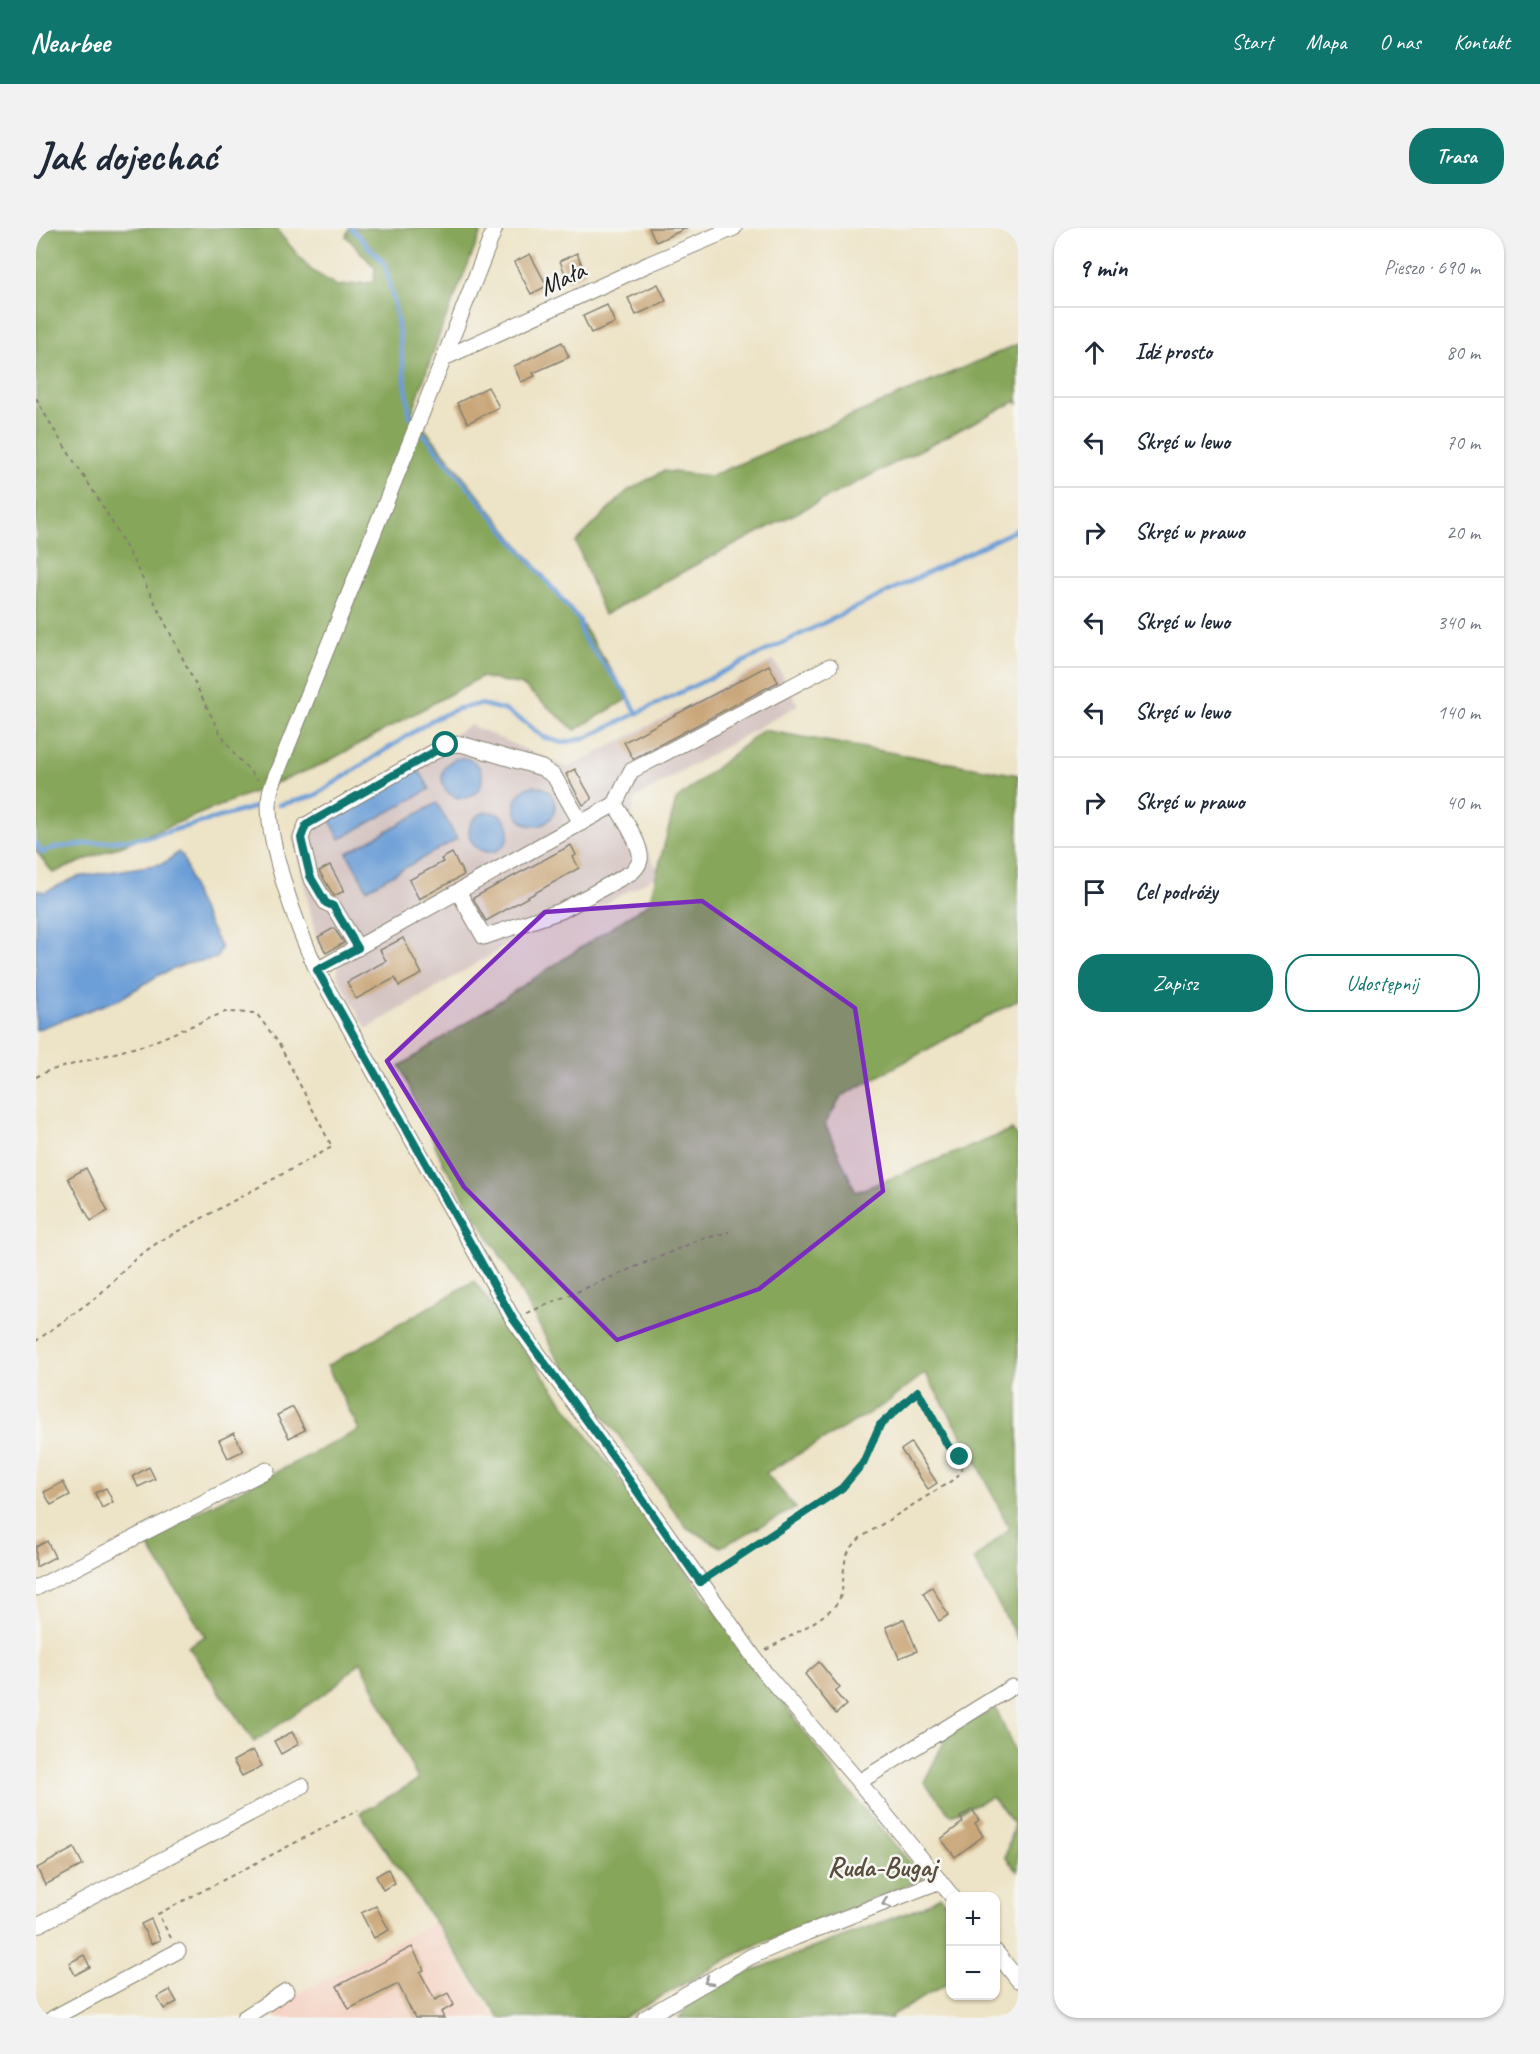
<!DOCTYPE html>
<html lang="pl">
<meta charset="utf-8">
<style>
:root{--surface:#fff;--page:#f2f2f3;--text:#1f2937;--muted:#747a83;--line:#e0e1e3;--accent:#0f766e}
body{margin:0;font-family:Caveat,sans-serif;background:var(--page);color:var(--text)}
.controls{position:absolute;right:18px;bottom:18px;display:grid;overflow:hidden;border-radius:12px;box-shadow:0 2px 4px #0004}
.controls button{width:54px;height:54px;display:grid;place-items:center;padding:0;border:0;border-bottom:2px solid var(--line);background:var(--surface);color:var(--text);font:30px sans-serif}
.stop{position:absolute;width:18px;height:18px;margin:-14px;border:4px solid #0f766e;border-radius:50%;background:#fff}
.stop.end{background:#0f766e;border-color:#fff;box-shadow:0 2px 6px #0008}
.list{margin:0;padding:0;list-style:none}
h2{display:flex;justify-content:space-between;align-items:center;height:78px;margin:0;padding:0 24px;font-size:26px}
h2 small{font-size:20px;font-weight:400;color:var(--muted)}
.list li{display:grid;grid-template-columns:39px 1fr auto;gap:18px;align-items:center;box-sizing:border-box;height:90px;padding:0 24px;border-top:2px solid var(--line)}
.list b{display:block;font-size:22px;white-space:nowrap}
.list em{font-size:20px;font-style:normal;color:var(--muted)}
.actions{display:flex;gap:12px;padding:18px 24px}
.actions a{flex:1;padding:14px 0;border:2px solid var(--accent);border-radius:24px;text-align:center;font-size:21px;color:var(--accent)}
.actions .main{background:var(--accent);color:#fff}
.icon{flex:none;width:33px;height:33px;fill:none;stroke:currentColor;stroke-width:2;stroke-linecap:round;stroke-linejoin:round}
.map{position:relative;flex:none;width:982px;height:1790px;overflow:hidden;border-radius:24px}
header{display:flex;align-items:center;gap:36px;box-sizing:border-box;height:84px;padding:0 30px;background:var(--accent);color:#fff}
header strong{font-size:28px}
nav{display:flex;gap:33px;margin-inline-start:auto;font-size:21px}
.intro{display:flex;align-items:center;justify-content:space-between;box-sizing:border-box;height:144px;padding:0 36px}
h1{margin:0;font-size:42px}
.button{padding:15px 27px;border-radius:24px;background:var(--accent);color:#fff;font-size:21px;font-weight:700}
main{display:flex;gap:36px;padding:0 36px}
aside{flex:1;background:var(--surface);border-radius:24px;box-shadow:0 2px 4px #0004}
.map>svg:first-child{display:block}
.built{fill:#f5d2c2}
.industrial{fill:#d1bfbd}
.forest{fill:#86a65a;stroke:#51613b;stroke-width:1.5}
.water{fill:#6c9ed7;stroke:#445d7a;stroke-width:1.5}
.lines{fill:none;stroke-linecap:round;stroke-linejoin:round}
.stream{stroke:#6c9ed7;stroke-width:4.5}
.building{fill:#caa77a}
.minor-casing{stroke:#848071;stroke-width:17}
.path{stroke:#848071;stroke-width:2;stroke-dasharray:4.5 4.5;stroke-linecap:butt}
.minor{stroke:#fff;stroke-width:15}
.oneway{stroke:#999}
.route{stroke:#0f766e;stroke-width:8}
.marked{fill:#7b2cbf;fill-opacity:0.2;stroke:#7b2cbf;stroke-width:4.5;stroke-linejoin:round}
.labels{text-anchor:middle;stroke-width:5;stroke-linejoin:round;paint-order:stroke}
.street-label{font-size:26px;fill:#1c1c1c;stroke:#f6f6f2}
.quarter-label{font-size:28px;font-weight:bold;fill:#594d3d;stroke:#f6f6f2}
</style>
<header>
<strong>Nearbee</strong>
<nav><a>Start</a><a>Mapa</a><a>O nas</a><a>Kontakt</a></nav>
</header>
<div class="intro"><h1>Jak dojechać</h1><a class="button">Trasa</a></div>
<main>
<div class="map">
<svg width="982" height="1790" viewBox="0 0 982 1790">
<rect width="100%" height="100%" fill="#f6f6f2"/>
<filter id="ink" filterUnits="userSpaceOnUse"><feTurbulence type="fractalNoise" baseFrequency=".0167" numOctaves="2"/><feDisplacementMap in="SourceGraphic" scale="12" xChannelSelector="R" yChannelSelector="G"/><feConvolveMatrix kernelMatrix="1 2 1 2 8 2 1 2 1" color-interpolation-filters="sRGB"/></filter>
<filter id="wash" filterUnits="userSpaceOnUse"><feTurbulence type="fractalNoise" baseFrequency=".008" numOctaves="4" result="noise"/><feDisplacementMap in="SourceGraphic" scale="24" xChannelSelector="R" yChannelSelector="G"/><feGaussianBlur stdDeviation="1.35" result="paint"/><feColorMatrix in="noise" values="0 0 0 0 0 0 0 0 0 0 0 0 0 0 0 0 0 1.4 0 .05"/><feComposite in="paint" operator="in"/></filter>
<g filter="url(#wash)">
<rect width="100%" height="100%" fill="#ede3c6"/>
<polygon class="built" points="397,1695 457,1790 240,1790 235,1780"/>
<polygon class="industrial" points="738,432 762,477 599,570 595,593 624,646 541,691 483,710 331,801 301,747 302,739 306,736 298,723 289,725 280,708 257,607 269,593 434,497 532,540"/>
<g class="forest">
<polygon points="0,0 242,0 244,6 275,42 301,58 338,54 339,40 310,8 313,0 447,0 405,102 376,185 542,390 593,470 539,502 486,457 445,449 287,536 17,645 0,623"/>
<polygon points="982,116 982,177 980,173 663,335 568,387 540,314 591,263 627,243 675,248"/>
<polygon points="727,502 982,547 982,772 806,868 789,896 820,964 976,902 982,910 982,1412 938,1332 973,1300 937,1226 889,1145 849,1176 730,1245 760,1280 685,1319 651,1300 580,1204 521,1130 469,1035 407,935 364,838 613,675 640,572"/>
<polygon points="438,1053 806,1555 888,1651 708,1722 587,1790 464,1790 324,1585 382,1552 325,1434 295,1461 218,1514 152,1418 169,1408 108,1311 323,1202 291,1138"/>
<polygon points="960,1480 982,1531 982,1644 969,1629 978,1596 956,1569 915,1587 888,1554 913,1504"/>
<polygon points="904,1668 914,1681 914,1754 855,1788 856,1790 643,1790 656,1772 678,1757 886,1679"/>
</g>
<g class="water">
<circle cx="426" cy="550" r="20"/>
<polygon points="380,537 394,561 304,611 291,587"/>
<circle cx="499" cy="578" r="20"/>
<polygon points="401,575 421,611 331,661 311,625"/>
<circle cx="453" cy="604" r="20"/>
<polygon points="142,624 147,628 160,671 185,720 181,730 150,736 123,747 84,771 0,802 0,662 9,664 41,649 125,636 133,632"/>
</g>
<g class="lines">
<g class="stream">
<polyline points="315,0 349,36 361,90 374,189"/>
<polyline points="387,205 544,393 546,408 590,465 601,485"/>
<polyline points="243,577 278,568 396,492 421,481 444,476 468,482 490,495 507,509 527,515 552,509 982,301"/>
<polyline points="0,615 6,625 16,620 113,609 223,578"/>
</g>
</g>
<g id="blocks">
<g class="building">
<polygon points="613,0 651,0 620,14"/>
<polygon points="541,25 549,45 532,53 524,33"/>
<polygon points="494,26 511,58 495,66 478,34"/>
<polygon points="622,56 630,73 600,87 592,70"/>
<polygon points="571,77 579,95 555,105 547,88"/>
<polygon points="526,114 533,129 497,145 499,148 485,154 478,138"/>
<polygon points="452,159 463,179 432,195 421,175"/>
<polygon points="733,437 742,454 597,531 588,514"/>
<polygon points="539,541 556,571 547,577 530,546"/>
<polygon points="535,617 540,627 537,629 543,640 450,693 437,670"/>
<polygon points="416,625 428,647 383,671 373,652 407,634 405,631"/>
<polygon points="294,637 308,663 298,668 283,643"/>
<polygon points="298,700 308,715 290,725 282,709"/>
<polygon points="367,710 386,746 363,758 359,750 320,771 311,754 350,733 344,722"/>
<polygon points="50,940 72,983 55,993 32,950"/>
<polygon points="257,1179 269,1202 253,1210 241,1187"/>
<polygon points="198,1205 207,1223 192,1230 183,1212"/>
<polygon points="875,1215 901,1255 892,1261 865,1222"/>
<polygon points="113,1239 119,1251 102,1259 97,1248"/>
<polygon points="27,1254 34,1267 15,1277 8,1264"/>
<polygon points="70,1260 77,1274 66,1280 59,1265"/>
<polygon points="11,1313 19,1329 0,1339 0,1319"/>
<polygon points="896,1359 912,1387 903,1393 887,1365"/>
<polygon points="868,1391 881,1423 863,1430 850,1399"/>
<polygon points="783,1434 804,1460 799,1464 810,1477 800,1486 769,1446"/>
<polygon points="256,1504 263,1516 245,1526 238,1513"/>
<polygon points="217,1522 226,1538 206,1548 197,1533"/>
<polygon points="936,1581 943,1592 939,1595 947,1608 919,1629 905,1611 927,1594 924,1589"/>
<polygon points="38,1620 47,1637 9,1657 1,1640"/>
<polygon points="352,1641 359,1655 347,1662 340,1648"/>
<polygon points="340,1678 353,1702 338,1710 325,1685"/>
<polygon points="115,1691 124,1712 115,1716 105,1696"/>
<polygon points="376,1719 388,1742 384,1744 399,1772 412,1765 418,1777 405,1784 408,1790 379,1790 362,1756 313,1781 301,1758"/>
<polygon points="48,1727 54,1739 39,1747 33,1735"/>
<polygon points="134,1762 141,1774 128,1781 121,1769"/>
</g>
</g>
</g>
<g filter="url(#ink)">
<use href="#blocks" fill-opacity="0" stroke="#848071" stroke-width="1.5"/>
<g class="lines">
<g class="minor-casing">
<g id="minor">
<path d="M459,0L408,130L240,547C238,553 235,559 234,565C227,608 262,702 281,742L477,1091L582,1236L729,1445L823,1554L916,1668"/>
<polyline points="408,130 613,36 698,0"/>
<path d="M423,665L448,709L525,683L596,644C600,640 603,637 604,632C607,618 586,589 579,576"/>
<polyline points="322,720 297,678 290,675 274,648 265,610 270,597 410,517 425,516 506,540 518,548 545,595"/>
<polyline points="281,742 579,576 595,543 794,438"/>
<polyline points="0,1360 231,1242"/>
<polyline points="823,1554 976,1459"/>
<polyline points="0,1698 266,1558"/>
<polyline points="960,1724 982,1752"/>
<polyline points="17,1790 142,1723"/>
<polyline points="208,1790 250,1763"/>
<polyline points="609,1790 714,1729 760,1709 904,1653"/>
</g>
</g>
<g class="path">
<path d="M0,170C24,216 56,257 81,303C117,368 149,436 183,503L198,526L222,552"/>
<polyline points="0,849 12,843 112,816 189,784 220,785 242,814 296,919 124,1013 101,1029 63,1067 0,1113"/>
<polyline points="491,1085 663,1012 693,1004"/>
<polyline points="676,1346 806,1260 827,1235 845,1197 887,1158"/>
<path d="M730,1422C748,1411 789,1391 801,1375C809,1364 806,1347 809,1334C810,1324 818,1317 824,1310L920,1250L926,1242L924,1229L912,1218L882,1163"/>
<polyline points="135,1710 122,1686 322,1582"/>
</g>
<use href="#minor" class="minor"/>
</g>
<defs><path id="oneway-chevron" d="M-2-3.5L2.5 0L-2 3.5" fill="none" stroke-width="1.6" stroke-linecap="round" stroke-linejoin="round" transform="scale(1.5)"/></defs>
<g class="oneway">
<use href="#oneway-chevron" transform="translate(850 1675) rotate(160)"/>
<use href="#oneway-chevron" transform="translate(672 1753) rotate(150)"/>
</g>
</g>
<g class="lines" filter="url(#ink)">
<polyline class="route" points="410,517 270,597 265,610 274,648 290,675 297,678 322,720 281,742 477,1091 582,1236 664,1354 806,1260 827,1235 844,1197 882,1163 912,1218 924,1229"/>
</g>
<path class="marked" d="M666,673L819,780L847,963L723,1061L581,1112L428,959L351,833L509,684Z"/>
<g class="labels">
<g class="street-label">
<text transform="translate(526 50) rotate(-25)" y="9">Mała</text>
</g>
<g class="quarter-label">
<text x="846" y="1648">Ruda-Bugaj</text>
</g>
</g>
</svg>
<div class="controls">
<button>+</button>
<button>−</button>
</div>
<div class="stop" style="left:410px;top:517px"></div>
<div class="stop end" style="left:924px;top:1229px"></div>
</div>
<aside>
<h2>9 min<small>Pieszo · 690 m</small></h2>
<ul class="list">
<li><svg class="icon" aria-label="ahead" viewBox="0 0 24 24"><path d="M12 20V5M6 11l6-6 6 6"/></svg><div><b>Idź prosto</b></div><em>80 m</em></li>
<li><svg class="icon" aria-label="left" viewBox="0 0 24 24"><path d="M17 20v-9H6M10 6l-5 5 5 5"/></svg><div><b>Skręć w lewo</b></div><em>70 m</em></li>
<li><svg class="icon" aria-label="right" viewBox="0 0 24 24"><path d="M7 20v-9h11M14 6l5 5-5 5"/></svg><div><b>Skręć w prawo</b></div><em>20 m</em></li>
<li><svg class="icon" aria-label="left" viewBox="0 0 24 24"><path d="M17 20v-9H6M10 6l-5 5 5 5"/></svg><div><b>Skręć w lewo</b></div><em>340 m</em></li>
<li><svg class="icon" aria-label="left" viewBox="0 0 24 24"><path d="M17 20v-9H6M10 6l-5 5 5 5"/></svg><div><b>Skręć w lewo</b></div><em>140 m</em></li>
<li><svg class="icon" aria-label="right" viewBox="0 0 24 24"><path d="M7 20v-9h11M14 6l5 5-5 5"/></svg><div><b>Skręć w prawo</b></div><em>40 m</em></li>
<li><svg class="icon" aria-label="arrive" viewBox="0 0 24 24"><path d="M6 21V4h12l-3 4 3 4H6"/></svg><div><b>Cel podróży</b></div></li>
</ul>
<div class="actions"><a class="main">Zapisz</a><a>Udostępnij</a></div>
</aside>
</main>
